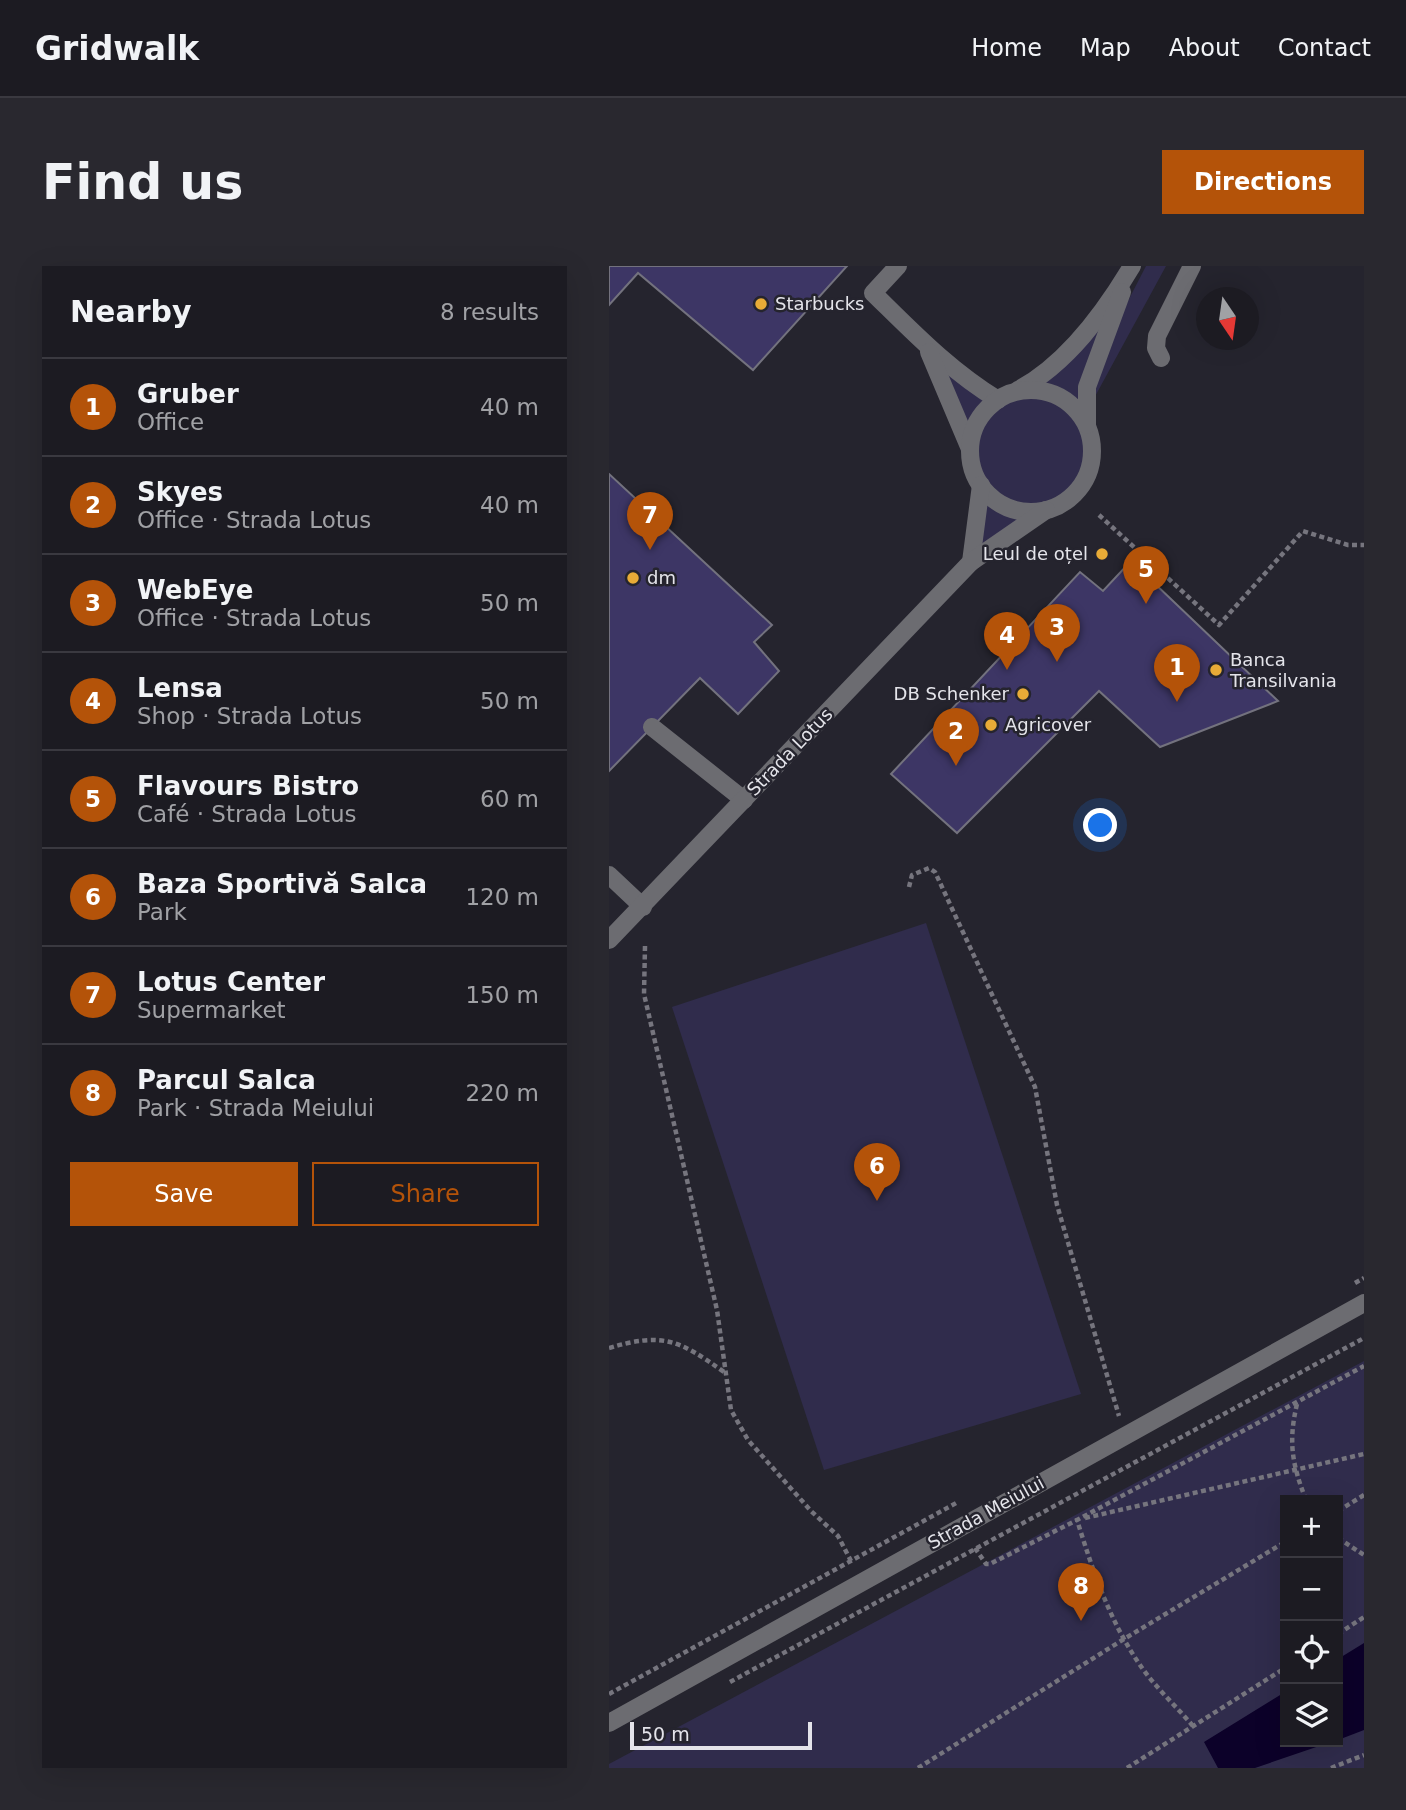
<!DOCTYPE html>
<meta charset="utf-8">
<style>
:root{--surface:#1c1b22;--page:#29282f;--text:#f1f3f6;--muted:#a0a1a5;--line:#3a3940;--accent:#b45309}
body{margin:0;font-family:"DejaVu Sans",sans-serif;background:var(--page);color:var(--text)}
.controls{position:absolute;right:21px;bottom:21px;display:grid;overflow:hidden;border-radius:0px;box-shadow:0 7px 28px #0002}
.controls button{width:63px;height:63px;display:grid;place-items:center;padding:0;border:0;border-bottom:2px solid var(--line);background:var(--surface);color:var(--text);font:35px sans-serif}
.compass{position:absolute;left:587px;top:21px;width:63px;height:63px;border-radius:50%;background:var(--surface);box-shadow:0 7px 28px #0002;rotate:167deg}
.scale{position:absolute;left:21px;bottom:18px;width:182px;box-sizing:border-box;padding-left:7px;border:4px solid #e4e4ea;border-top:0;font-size:19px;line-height:24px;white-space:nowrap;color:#e4e4ea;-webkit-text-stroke:5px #25242e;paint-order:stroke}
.you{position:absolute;left:492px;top:560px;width:24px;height:24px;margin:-18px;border:5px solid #fff;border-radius:50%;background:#1a73e8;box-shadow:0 0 0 10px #1a73e833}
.badge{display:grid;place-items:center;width:46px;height:46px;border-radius:50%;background:var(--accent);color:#fff;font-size:23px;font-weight:700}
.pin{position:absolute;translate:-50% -58px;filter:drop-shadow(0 2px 4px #0008)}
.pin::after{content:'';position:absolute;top:37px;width:24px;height:21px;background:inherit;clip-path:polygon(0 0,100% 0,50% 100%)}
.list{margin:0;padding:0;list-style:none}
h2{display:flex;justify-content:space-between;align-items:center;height:91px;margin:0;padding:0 28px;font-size:30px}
h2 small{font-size:23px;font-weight:400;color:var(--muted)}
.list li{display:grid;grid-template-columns:46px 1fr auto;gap:21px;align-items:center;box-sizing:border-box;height:98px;padding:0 28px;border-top:2px solid var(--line)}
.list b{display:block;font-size:26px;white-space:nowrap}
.list p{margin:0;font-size:23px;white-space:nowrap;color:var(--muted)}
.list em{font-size:23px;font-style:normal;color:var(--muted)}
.actions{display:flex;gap:14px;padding:21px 28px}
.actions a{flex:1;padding:16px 0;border:2px solid var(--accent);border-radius:0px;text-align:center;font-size:24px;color:var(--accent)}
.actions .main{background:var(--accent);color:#fff}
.icon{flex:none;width:38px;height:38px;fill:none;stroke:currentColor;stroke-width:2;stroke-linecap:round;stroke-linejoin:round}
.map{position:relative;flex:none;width:755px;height:1502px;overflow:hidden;border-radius:0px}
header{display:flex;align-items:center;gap:42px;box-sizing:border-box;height:98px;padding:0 35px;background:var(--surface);border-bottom:2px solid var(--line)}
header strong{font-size:33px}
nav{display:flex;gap:38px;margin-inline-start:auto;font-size:24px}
.intro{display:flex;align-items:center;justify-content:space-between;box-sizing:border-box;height:168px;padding:0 42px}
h1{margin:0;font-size:49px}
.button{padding:18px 32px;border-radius:0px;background:var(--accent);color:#fff;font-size:24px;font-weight:700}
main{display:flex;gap:42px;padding:0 42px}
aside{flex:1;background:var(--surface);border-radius:0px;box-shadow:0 7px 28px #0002}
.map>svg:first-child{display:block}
.green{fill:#302c4c;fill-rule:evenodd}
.water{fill:#0c0129}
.building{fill:#3d3665;stroke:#73727e;stroke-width:2}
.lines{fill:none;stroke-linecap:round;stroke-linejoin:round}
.path{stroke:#76757e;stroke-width:4.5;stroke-dasharray:5 3.5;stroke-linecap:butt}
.minor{stroke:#6c6c71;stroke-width:18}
.poi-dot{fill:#e8ab37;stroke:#25242e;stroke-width:2.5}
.labels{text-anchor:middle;stroke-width:5;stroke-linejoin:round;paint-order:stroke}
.poi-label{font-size:18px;fill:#e4e4ea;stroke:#25242e;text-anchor:start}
.street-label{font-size:18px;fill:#e4e4ea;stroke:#25242e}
</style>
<header>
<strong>Gridwalk</strong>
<nav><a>Home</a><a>Map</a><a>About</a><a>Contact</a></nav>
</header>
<div class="intro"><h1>Find us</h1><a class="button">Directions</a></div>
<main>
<aside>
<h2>Nearby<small>8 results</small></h2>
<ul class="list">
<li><span class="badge">1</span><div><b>Gruber</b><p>Office</p></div><em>40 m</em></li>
<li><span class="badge">2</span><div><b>Skyes</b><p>Office · Strada Lotus</p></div><em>40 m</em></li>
<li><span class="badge">3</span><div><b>WebEye</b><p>Office · Strada Lotus</p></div><em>50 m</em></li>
<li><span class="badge">4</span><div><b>Lensa</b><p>Shop · Strada Lotus</p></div><em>50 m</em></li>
<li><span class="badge">5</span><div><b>Flavours Bistro</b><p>Café · Strada Lotus</p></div><em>60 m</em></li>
<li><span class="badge">6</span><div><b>Baza Sportivă Salca</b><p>Park</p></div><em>120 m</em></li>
<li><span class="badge">7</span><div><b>Lotus Center</b><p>Supermarket</p></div><em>150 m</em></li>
<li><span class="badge">8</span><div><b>Parcul Salca</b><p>Park · Strada Meiului</p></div><em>220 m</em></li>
</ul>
<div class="actions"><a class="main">Save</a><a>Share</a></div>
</aside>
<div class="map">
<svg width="755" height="1502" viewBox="0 0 755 1502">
<rect width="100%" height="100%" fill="#25242e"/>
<g class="green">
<polygon points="537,0 557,0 477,147 483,193 476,213 464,229 362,296 372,219 363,201 361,183 319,83 389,133 432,112 520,6 489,93"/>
<polygon points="317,657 472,1128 215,1204 63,741"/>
<path d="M755,1095V1502H0V1498ZM676,1234H729V1476H676Z"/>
</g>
<g class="water">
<polygon points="755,1377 755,1464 729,1474 729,1393"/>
<polygon points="676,1426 676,1476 722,1476 646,1502 609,1502 595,1476"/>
</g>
<g class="building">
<polygon points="0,0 238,0 144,104 29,7 0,39"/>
<polygon points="0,208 163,359 145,376 170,405 129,448 91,412 0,505"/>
<polygon points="522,295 669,435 551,481 490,425 348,567 282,508 471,306 494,325"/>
</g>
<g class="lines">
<g class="path">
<polyline points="490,249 610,359 694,265 739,279 755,279"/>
<polyline points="300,621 303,609 320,602 326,606 426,821 448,939 510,1150"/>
<polyline points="36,680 35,728 108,1044 122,1144 139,1174 202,1245 229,1270 242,1295"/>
<polyline points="746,1017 755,1012"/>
<path d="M0,1082C54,1066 70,1074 115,1106"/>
<path d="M688,1138C679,1176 683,1198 697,1234"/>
<polyline points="729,1245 755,1229"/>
<polyline points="476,1252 755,1188"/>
<polyline points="729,1272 755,1289"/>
<polyline points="366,1282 377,1298 381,1298 468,1254"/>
<polyline points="729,1368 755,1351"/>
<polyline points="121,1416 755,1072"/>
<polyline points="0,1428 349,1236"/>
<path d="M584,1460C567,1440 546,1421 531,1399C500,1354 484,1305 468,1254L755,1100"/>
<polyline points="309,1502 515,1373 676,1276"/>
<polyline points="518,1502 676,1402"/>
<polyline points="722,1502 755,1489"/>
</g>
<g class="minor">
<path d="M289,0L264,27C304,66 340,104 389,134"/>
<polyline points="320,86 361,183"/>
<polyline points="552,92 547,82 548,70 583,0"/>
<path d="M409,124C458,98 495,47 523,0"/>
<circle cx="422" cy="185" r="61"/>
<polyline points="478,159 478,121 513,26"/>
<polyline points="362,296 372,219"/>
<polyline points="43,461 135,534"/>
<polyline points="0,609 34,641"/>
<polyline points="0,674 362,296 437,244"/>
<polyline points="0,1457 755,1037"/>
</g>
</g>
<g class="poi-dot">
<circle cx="152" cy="38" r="7"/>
<circle cx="493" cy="288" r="7"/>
<circle cx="24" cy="312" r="7"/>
<circle cx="607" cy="404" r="7"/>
<circle cx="414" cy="428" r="7"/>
<circle cx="382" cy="459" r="7"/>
</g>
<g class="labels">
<g class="poi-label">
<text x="166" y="44">Starbucks</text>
<text x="479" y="294" text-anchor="end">Leul de oțel</text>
<text x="38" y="318">dm</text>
<text x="621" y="400">Banca<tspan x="621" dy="21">Transilvania</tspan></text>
<text x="400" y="434" text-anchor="end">DB Schenker</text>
<text x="396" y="465">Agricover</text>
</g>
<g class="street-label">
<text transform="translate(181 486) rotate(-46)" y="6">Strada Lotus</text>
<text transform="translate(377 1247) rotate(-29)" y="6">Strada Meiului</text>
</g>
</g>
</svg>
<div class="controls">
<button>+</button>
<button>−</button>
<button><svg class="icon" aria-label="locate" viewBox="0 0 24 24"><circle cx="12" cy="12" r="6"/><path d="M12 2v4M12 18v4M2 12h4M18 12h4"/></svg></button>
<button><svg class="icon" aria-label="layers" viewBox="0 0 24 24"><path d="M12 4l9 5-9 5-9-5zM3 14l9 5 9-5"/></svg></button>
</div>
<svg class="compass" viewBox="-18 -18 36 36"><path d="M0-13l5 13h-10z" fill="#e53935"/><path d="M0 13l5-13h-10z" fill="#a0a1a5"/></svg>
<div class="scale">50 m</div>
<div class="you"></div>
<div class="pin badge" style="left:568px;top:436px">1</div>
<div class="pin badge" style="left:347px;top:500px">2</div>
<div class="pin badge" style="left:448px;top:396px">3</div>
<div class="pin badge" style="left:398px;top:404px">4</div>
<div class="pin badge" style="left:537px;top:338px">5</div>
<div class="pin badge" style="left:268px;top:935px">6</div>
<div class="pin badge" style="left:41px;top:284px">7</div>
<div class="pin badge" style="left:472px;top:1355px">8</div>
</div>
</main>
